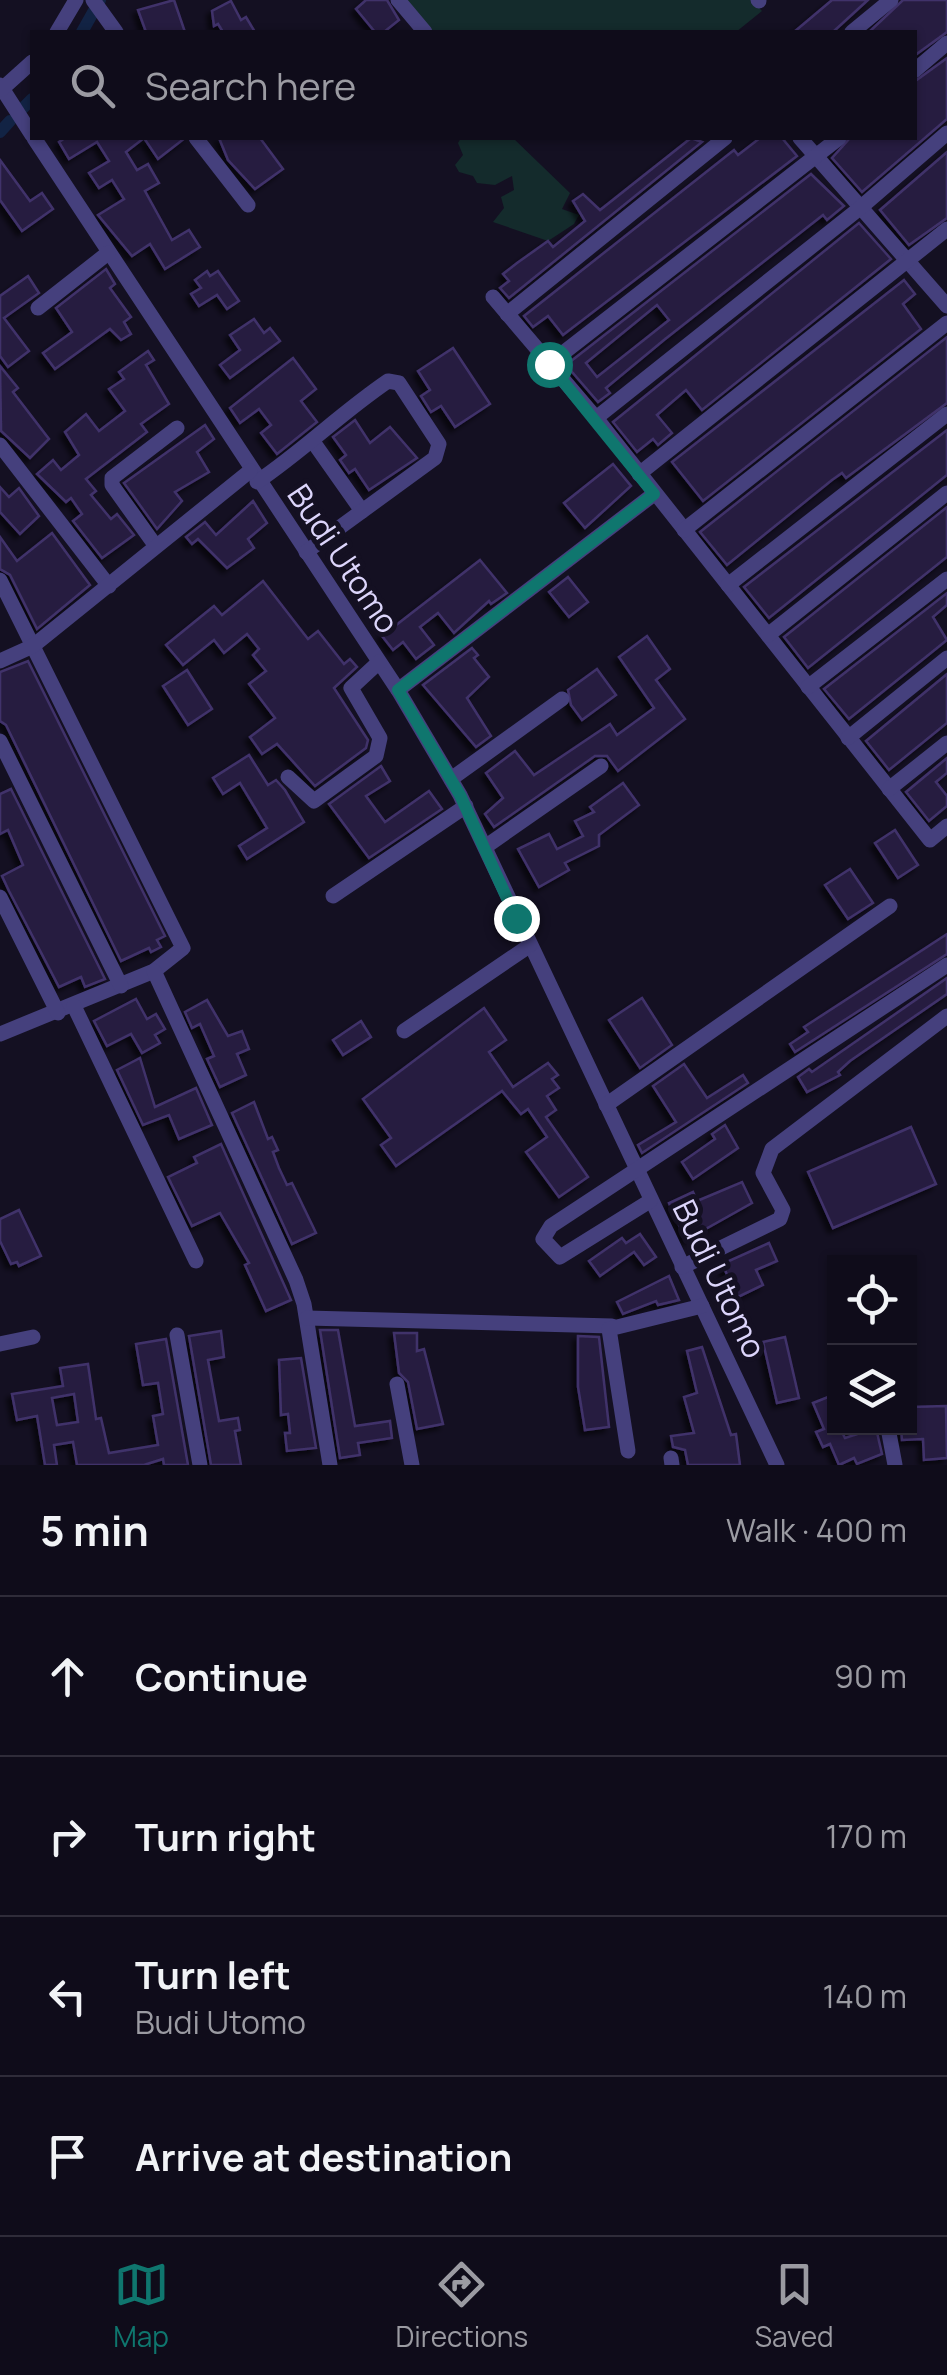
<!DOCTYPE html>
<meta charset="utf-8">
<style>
:root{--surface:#0f0c1a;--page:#1d1a27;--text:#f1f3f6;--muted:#9b9ba2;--line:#2f2c39;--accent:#0f766e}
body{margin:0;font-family:Manrope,sans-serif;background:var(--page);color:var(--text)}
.controls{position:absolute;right:30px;bottom:30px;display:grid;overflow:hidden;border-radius:0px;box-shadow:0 2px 8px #0004}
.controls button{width:90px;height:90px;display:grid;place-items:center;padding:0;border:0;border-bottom:2px solid var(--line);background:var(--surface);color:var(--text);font:50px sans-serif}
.stop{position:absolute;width:30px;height:30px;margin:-22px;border:8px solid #0f766e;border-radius:50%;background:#fff}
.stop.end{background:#0f766e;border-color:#fff;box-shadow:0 2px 10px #0008}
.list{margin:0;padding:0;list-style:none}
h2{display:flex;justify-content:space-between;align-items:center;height:130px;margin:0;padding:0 40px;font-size:42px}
h2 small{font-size:32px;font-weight:400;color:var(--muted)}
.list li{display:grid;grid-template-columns:65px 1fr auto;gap:30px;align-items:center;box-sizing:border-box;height:160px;padding:0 40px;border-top:2px solid var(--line)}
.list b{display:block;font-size:38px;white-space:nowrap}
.list p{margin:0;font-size:32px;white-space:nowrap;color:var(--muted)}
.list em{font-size:32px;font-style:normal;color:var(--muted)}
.icon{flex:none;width:55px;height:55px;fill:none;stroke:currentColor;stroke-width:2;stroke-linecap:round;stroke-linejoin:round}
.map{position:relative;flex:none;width:947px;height:1465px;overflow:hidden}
.search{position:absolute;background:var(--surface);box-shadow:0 2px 8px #0004;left:30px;right:30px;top:30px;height:110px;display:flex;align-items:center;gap:25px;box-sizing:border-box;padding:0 35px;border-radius:0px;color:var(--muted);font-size:38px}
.sheet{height:770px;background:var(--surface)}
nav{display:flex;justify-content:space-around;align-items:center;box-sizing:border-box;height:140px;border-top:2px solid var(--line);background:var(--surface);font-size:28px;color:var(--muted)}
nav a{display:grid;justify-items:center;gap:5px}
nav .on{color:var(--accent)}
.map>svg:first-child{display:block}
.green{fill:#142b2c}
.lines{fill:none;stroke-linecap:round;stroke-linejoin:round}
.canal{stroke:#122344;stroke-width:12}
.building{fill:#271e41;stroke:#41326b;stroke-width:2.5;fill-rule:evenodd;filter:url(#shadow)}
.minor{stroke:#45407d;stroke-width:15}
.route{stroke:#0f766e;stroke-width:12}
.labels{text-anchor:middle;stroke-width:10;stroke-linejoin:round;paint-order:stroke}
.street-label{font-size:32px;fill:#dcd5fb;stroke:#141022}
</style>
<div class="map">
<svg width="947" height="1465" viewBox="0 0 947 1465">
<defs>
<filter id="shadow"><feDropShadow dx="-4.5" dy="4.5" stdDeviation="2.5" flood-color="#0009"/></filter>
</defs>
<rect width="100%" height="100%" fill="#141022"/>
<g class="green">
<polygon points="399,0 752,0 762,11 736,32 425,32"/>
<polygon points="461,138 513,138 570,193 562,209 579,215 574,224 548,241 493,222 504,208 501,197 514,190 512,176 495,185 477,183 473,176 459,172 455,165 463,155 458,143"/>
</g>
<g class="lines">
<g class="canal">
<polyline points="82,32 100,0"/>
<polyline points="23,108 32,99"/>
<polyline points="0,132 10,121"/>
</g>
</g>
<g class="building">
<polygon points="174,0 185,32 146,32 138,10"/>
<polygon points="366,0 387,0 399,20 384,32 375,32 356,9"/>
<polygon points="832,0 868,0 833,32 794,32"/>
<polygon points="903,0 947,0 947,32 914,56 914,32 869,32"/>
<polygon points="231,1 241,20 246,17 255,32 223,32 218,24 214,26 212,11"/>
<polygon points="947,58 947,119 862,192 832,158 850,138 914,138 914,82"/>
<polygon points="65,138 185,138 158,159 144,138 126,152 137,170 148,164 159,183 145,191 172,240 189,230 200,247 165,269 150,244 132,256 98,215 124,199 112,180 99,188 89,173 109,161 97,142 69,159 59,142"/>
<polygon points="219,138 260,138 283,169 255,189 228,160"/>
<polygon points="691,138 702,142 509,298 500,288 509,281 503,274 517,263 548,241 553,247 585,221 573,201 583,194 600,210"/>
<polygon points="760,138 782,138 797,156 563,335 548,316 533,327 524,316 734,150 738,155"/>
<polygon points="947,152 947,218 909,245 880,210"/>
<polygon points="0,160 30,201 42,193 53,209 22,231 0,200"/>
<path d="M811,174L844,206L827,220L823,215L664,340L606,388L610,393L598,402L566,365ZM657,305L669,320L597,377L586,363Z"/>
<polygon points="859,223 891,259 702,410 686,390 657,415 672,433 658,445 653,439 637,452 613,422"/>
<polygon points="106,269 115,284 110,288 131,317 124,322 131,334 121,340 110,329 55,369 43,353 72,332 56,308"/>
<polygon points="207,271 210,276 218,271 239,301 227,309 217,295 199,306 191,294 201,288 195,280"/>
<polygon points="28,276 39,293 4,318 29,351 8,367 0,356 0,296"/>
<polygon points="904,280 915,294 903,304 921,329 703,501 672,462"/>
<polygon points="254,319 264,333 270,328 280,341 230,378 220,365 240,350 230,335"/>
<polygon points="947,337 947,403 846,478 842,473 832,480 727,565 700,532"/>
<polygon points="453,348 490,404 455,427 441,406 431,412 421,396 430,390 418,371"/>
<polygon points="148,351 154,360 146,365 169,404 141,424 147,432 86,479 96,491 91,495 111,519 117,514 134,535 102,558 73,521 82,514 71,498 66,502 37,474 53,460 61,470 79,455 65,432 86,414 99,431 125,411 109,389 124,379 119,372"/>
<polygon points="293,358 316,389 301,401 317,422 277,454 261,433 271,425 259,409 240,423 230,408"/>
<polygon points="0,366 18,388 13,392 49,439 30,458 1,431"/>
<polygon points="355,420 370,443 390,427 417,458 369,490 355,469 349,473 340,460 346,455 333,437"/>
<polygon points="205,425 214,439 197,452 209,472 175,492 182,501 157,529 124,483"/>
<polygon points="947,430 947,475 769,618 744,587"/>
<polygon points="613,464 631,486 585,528 564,503"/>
<polygon points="0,487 9,497 19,488 39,516 20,534 0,512"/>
<polygon points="253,501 267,523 248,539 254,548 227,568 198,539 192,544 186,537 205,522 216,535"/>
<polygon points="947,507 947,557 808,668 784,637"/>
<polygon points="52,533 90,585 37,629 10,575 0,569 0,537 17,561"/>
<polygon points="480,560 507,593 491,604 489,601 454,633 438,613 420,627 434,645 416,659 403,642 393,650 382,636"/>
<polygon points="568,577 588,602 569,617 549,592"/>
<polygon points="263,581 308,639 318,631 344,664 350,659 357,667 334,688 368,740 366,748 315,786 277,744 262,754 250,737 275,718 249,684 266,671 253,655 259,649 247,634 224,653 214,640 183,665 166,645 214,606 222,615"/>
<polygon points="947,593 947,605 933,617 947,640 849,719 824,689"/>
<polygon points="647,636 670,669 656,680 685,719 618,771 607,756 595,756 494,827 485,814 503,798 486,773 515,751 534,775 610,724 617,735 654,708 619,657"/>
<polygon points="472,648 478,655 474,658 489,677 467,698 491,736 476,747 423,685"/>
<polygon points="28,661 165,936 157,940 161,947 151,952 149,948 121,961 6,725 0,721 0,672"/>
<polygon points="597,669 616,695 582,720 571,705 568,690"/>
<polygon points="187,670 212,709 188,725 163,686"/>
<polygon points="947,674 947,723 889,770 866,741"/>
<polygon points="249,755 268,785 276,780 285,790 304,822 247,859 239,846 267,828 240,783 223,794 213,778"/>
<polygon points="947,758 947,773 936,782 947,796 947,806 929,821 906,792"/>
<polygon points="381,766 390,781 366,796 385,822 429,791 442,809 369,858 329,804"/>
<polygon points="623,783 639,805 599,835 599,846 565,863 569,870 539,887 518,849 549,834 557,849 583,836 575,821 594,812 590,807"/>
<polygon points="11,789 105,979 85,987 81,977 59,987 9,891 2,876 23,865 8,830 0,834 0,794"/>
<polygon points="895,830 918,865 898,878 875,843"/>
<polygon points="850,869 873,903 848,919 825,885"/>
<polygon points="947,934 947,954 795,1052 790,1044 808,1032 804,1027"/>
<polygon points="947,978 947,994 850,1061 838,1072 840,1075 807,1092 798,1077 809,1069 812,1072"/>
<polygon points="642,998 672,1045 640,1068 609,1020"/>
<polygon points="136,999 147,1019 156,1014 165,1029 155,1035 160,1043 142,1053 131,1034 107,1046 94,1021"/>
<polygon points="207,1000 228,1036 242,1031 249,1049 237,1054 246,1075 220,1087 207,1059 214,1056 200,1024 192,1028 185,1012"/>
<polygon points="484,1008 506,1040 489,1052 513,1087 548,1063 558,1075 552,1079 559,1088 547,1096 556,1110 546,1117 588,1177 559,1197 526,1152 547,1137 528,1109 521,1114 502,1091 396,1166 381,1145 391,1138 363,1099"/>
<polygon points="361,1021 371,1037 343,1055 333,1040"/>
<polygon points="140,1058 155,1107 196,1088 212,1125 179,1139 169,1115 143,1125 117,1070"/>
<polygon points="684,1064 707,1098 743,1075 748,1083 642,1153 638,1145 676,1122 653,1086"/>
<polygon points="254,1102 268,1139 272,1137 278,1150 273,1152 279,1168 287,1185 292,1183 316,1233 292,1244 232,1113"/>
<polygon points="725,1125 738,1148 693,1179 682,1162 715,1139 712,1134"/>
<polygon points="911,1127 936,1184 833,1228 808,1172"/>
<polygon points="221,1144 291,1300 266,1311 245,1265 249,1263 220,1213 192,1226 168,1177 197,1163 194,1157"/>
<polygon points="742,1182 752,1203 686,1240 669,1203 693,1192 697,1201"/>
<polygon points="19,1210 41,1256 19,1266 17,1262 11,1264 0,1241 0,1219"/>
<polygon points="640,1234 656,1257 644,1265 634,1252 600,1276 589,1261 622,1238 626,1243"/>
<polygon points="769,1243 777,1261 756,1270 763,1285 738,1297 722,1264"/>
<polygon points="669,1276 679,1300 658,1305 656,1301 623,1314 617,1302"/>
<polygon points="320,1330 338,1330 355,1426 390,1421 392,1438 358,1443 360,1455 340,1458"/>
<polygon points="221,1331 224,1357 208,1360 219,1421 238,1418 240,1430 235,1431 241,1465 211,1465 189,1336"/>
<polygon points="394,1333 417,1333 417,1351 424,1349 443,1424 417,1429 408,1382 399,1373"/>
<polygon points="578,1336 599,1337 609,1427 585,1430 578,1387"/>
<polygon points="785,1337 799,1398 777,1403 763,1342"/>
<path d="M166,1339L188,1465H164L163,1459L144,1465H77L73,1442L54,1445L57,1465H45L37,1416L17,1420L12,1394L63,1386L60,1368L88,1364L96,1419L101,1418L109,1453L158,1445L153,1416L163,1414L158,1383L143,1385L136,1344ZM74,1394L78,1422L57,1425L52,1398Z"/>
<polygon points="702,1347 731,1435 736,1434 740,1465 688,1465 685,1450 673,1447 671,1436 694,1433 684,1397 697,1393 687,1351"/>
<polygon points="301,1358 316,1448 287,1451 285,1433 290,1433 288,1414 281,1415 279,1360"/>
<polygon points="828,1397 834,1428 840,1428 845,1438 876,1428 882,1454 857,1464 854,1458 839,1465 830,1444 823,1447 816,1432 824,1429 813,1403"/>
<polygon points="946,1406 947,1458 924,1460 923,1439 902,1440 901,1428 910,1428 910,1407"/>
</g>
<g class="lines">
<g class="minor">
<polyline points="93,0 116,32"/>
<polyline points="398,0 425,32"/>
<polyline points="758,0 759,1"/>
<polyline points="57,32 76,0"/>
<polyline points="852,32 891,0"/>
<polyline points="914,71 947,43"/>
<polyline points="0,85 32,135"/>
<polyline points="2,89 32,62"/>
<polyline points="34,138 398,690 460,795 777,1465"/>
<polyline points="196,138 248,205"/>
<polyline points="800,138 947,306"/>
<polyline points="493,297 596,418 930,840 947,826"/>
<polyline points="38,308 108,253"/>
<polyline points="507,314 725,138"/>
<polyline points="549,364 839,138"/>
<polyline points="596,418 860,208 947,133"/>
<polyline points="314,443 362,511"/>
<polyline points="0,445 109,586"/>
<polyline points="639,474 947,229"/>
<path d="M257,482C304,450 341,413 388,381L399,383L439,444L435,458L306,552"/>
<polyline points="684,530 947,323"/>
<polyline points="155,545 112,485 112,478 177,428"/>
<polyline points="0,580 183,948 154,971 0,1034"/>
<polyline points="728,585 947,414"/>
<polyline points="768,635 947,493"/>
<polyline points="0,661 33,646 250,471"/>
<polyline points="808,687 947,579"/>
<polyline points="398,690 654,494"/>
<polyline points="848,738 947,658"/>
<polyline points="0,741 121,986"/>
<polyline points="288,777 314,801 376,756 380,738 351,688 379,662"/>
<polyline points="451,779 562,699"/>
<polyline points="889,789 947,743"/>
<polyline points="485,847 601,766"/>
<polyline points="333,896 466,806"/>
<polyline points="0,897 58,1013"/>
<polyline points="154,971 296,1280 304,1304 330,1465"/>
<polyline points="74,1006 196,1261"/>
<polyline points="404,1031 529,946"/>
<polyline points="606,1105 890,906"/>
<polyline points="650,1201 560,1257 543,1239 551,1226 947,965"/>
<polyline points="682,1267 780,1219 783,1210 763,1173 772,1149 947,1016"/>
<polyline points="307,1318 612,1326"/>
<polyline points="177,1335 200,1465"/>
<polyline points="0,1344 33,1337"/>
<polyline points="397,1384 412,1465"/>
<polyline points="888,1428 895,1465"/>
<polyline points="628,1451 609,1329 702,1306"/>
<polyline points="671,1458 672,1465"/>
</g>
</g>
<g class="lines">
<polyline class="route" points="516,918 460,795 398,690 654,494 549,364"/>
</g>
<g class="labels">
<g class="street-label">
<text transform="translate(343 559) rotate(56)" y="11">Budi Utomo</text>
<text transform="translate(719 1279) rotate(64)" y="11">Budi Utomo</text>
</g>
</g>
</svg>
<div class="controls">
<button><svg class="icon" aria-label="locate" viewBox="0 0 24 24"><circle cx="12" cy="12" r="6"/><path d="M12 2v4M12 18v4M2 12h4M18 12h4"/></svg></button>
<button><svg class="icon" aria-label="layers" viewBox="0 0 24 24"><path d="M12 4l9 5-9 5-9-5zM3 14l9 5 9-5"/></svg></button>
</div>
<div class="stop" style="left:549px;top:364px"></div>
<div class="stop end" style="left:516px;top:918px"></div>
<div class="search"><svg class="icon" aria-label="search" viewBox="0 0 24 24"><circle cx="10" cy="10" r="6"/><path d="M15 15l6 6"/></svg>Search here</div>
</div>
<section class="sheet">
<h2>5 min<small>Walk · 400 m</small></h2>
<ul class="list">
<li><svg class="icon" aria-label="ahead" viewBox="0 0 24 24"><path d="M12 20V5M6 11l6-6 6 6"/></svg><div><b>Continue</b></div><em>90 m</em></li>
<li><svg class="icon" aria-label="right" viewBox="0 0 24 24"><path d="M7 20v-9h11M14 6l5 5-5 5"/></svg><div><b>Turn right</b></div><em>170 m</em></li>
<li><svg class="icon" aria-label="left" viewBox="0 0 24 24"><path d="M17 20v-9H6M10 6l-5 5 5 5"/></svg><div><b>Turn left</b><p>Budi Utomo</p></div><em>140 m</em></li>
<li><svg class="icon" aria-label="arrive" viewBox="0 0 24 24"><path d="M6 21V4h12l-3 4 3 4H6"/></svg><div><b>Arrive at destination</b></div></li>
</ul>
</section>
<nav>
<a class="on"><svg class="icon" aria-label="map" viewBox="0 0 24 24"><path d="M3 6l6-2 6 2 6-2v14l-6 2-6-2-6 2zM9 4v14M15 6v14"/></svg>Map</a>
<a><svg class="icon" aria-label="directions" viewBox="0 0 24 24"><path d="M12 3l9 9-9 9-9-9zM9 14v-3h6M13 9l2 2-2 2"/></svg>Directions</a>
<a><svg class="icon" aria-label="saved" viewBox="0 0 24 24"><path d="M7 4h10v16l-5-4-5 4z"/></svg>Saved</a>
</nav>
